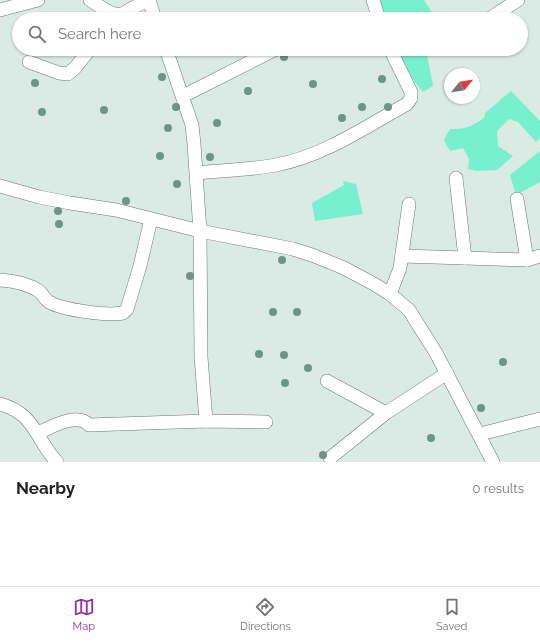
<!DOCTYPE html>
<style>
:root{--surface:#fff;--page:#f2f2f2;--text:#222;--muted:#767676;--line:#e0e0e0;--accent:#8f319b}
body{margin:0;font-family:Raleway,sans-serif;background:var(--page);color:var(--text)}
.compass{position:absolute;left:444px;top:68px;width:36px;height:36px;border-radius:50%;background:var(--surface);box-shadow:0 1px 3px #0004;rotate:60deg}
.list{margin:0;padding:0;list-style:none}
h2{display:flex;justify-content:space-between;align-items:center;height:52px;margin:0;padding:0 16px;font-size:17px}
h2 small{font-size:13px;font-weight:400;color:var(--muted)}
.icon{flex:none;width:22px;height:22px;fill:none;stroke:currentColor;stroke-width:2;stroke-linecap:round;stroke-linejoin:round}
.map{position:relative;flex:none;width:540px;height:462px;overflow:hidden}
.search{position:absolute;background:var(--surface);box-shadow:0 1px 3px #0004;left:12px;right:12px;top:12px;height:44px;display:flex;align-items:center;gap:10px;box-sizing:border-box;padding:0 14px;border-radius:22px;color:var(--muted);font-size:15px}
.sheet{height:124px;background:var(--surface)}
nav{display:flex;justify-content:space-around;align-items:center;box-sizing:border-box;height:56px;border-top:1px solid var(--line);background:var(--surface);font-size:11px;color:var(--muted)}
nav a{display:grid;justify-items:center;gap:2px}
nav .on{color:var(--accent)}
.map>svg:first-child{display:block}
.green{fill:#77f0ce}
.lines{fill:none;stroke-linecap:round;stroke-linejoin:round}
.minor-casing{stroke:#687671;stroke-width:14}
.minor{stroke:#fff;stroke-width:13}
.tree{fill:#6d9489}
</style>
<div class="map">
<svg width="540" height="462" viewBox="0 0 540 462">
<rect width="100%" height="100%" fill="#daeae4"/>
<g class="green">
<polygon points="378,0 424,0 436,19 384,19"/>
<polygon points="397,49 432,49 427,55 433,86 423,92 414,81"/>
<path d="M511,91L540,121V138L536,142L518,122L509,119L497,131L498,146L513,156L497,170L476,171L468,169L469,159L463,148L450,151L444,140L450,129C466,129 471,127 484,118L485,113C494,106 502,98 511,91Z"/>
<polygon points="540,151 540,182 516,195 510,175"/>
<polygon points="343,181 356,184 363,214 315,221 312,203 344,185"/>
</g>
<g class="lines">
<g class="minor-casing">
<g id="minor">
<path d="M90,0C99,5 111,17 122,14L147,0"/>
<polyline points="149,0 155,19"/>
<polyline points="373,0 379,19"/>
<polyline points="0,10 38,0"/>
<polyline points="489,19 518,0"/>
<polyline points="166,49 192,125 194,144 200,231 201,357 206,421"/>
<polyline points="29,62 59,73 68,74 75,68 90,49"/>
<polyline points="183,96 276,49"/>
<path d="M197,173C223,170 250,170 276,165C324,156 365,127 407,104L411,98V92L390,49"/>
<polyline points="0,186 39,197 70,203 116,210 200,231 293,249 312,255 344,268 374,284 390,294 409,310 436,353 493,462"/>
<polyline points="517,199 527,260"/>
<polyline points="402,256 465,258 456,178"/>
<polyline points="465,258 527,260 540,256"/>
<path d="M0,280C13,281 27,283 39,291C43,294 44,299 49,302C63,310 107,316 123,313L127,309L140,266L151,219"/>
<polyline points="390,294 400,268 409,204"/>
<polyline points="327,381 386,413"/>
<path d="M0,404C35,413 36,440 57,462"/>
<path d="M38,433C51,427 77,412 89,425L206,421L266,422"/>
<polyline points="480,434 540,419"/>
<polyline points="330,458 386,413 447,373"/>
</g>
</g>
<use href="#minor" class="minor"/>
</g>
<g class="tree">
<circle cx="284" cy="57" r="4"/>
<circle cx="162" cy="77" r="4"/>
<circle cx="382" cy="79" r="4"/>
<circle cx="35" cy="83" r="4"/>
<circle cx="313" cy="84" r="4"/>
<circle cx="248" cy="91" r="4"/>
<circle cx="176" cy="107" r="4"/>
<circle cx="362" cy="107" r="4"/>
<circle cx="388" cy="107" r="4"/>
<circle cx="104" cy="110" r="4"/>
<circle cx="42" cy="112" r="4"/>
<circle cx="342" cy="118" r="4"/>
<circle cx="217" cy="123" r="4"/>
<circle cx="168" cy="128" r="4"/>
<circle cx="160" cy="156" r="4"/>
<circle cx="210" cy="157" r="4"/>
<circle cx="177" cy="184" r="4"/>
<circle cx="126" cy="201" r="4"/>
<circle cx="58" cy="211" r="4"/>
<circle cx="59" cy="224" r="4"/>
<circle cx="282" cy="260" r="4"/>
<circle cx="190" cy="276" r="4"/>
<circle cx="273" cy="312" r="4"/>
<circle cx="297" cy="312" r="4"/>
<circle cx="259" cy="354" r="4"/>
<circle cx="284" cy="355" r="4"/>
<circle cx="503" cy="362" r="4"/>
<circle cx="308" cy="368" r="4"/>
<circle cx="285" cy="383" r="4"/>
<circle cx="481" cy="408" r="4"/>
<circle cx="431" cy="438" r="4"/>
<circle cx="323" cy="455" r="4"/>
</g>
</svg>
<svg class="compass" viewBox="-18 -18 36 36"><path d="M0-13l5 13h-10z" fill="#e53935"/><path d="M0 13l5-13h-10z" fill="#767676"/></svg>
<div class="search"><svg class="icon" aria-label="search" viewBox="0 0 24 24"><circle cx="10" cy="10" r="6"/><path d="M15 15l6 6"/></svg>Search here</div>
</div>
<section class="sheet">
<h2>Nearby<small>0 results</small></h2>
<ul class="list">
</ul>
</section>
<nav>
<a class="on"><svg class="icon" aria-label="map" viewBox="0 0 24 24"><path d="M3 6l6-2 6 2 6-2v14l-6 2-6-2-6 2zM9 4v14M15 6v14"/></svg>Map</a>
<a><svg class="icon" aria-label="directions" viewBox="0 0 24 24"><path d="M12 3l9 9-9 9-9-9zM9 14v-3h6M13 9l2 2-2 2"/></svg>Directions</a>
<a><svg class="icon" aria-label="saved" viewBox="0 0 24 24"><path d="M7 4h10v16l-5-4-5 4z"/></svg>Saved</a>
</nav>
